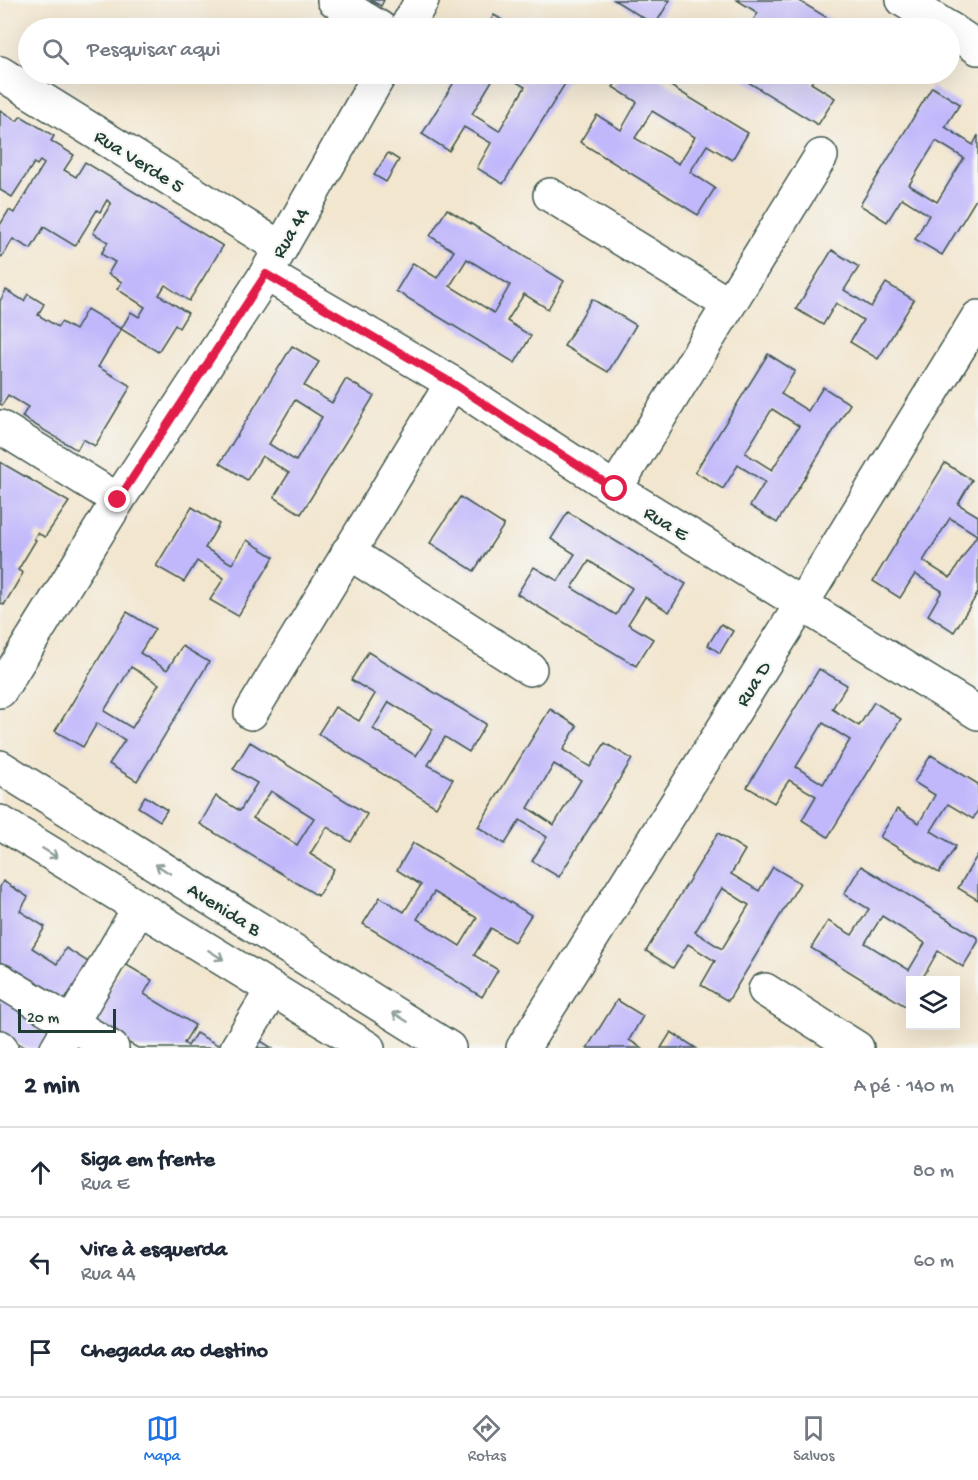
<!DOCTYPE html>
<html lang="pt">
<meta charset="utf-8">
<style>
:root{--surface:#fff;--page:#f2f2f3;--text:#1f2937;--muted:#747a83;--line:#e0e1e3;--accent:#1a73e8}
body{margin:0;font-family:"Gochi Hand",sans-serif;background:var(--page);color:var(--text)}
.controls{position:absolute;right:18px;bottom:18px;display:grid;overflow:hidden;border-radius:0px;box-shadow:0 6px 24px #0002}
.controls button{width:54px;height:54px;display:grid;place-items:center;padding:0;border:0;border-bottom:2px solid var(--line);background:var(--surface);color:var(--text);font:30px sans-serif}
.scale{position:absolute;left:18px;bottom:15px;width:98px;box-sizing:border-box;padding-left:6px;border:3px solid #1f3d34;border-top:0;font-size:16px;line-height:21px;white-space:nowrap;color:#1f3d34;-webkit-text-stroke:4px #f6f6f2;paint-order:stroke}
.stop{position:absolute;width:18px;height:18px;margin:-14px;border:4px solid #e11d48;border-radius:50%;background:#fff}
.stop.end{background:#e11d48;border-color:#fff;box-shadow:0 2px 6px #0008}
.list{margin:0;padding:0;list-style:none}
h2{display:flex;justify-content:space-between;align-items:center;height:78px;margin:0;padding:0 24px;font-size:26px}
h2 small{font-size:20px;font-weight:400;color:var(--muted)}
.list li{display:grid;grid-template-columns:39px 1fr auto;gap:18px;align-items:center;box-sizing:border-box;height:90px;padding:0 24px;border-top:2px solid var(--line)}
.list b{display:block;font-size:22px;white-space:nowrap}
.list p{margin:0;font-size:20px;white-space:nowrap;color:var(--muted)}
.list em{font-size:20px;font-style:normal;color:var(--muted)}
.icon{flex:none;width:33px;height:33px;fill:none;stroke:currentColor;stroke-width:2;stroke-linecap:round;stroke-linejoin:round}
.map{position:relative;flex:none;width:978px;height:1048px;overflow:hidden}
.search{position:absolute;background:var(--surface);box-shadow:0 6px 24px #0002;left:18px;right:18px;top:18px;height:66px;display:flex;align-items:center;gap:15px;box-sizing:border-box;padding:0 21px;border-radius:33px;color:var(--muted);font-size:22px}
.sheet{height:348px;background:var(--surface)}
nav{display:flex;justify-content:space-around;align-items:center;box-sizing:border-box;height:84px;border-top:2px solid var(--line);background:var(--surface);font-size:16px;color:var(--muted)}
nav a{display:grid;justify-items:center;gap:3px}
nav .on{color:var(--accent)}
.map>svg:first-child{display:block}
.building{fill:#c1b8fb;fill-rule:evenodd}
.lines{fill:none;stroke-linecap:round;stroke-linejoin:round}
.minor-casing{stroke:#3f564b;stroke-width:36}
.minor{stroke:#fff;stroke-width:33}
.oneway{stroke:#8f9e9a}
.route{stroke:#e11d48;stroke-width:8}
.labels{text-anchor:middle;stroke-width:4.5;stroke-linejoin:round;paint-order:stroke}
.street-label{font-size:20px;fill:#1f3d34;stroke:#f6f6f2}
</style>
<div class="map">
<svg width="978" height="1048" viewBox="0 0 978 1048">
<rect width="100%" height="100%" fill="#f6f6f2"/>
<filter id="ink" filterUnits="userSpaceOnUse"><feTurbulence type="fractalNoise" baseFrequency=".0167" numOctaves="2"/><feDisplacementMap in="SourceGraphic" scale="12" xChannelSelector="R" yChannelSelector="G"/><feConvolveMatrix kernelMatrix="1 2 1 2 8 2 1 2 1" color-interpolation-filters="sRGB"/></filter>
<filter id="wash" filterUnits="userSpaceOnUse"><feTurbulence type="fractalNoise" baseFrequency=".008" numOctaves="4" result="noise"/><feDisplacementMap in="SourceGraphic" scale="24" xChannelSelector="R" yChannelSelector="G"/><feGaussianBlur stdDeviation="1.35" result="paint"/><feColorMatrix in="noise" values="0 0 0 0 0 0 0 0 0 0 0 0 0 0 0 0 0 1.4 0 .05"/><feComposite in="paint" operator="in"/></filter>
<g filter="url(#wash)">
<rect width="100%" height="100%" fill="#f2e6cf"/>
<g id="blocks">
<g class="building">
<polygon points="370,0 384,0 381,6"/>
<polygon points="614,0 670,0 655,25"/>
<polygon points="737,0 798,0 844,28 783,28 771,21 767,28 748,28 758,13"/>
<polygon points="494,15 515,28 486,28"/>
<polygon points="459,74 496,74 472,114 499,131 525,87 503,74 571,74 503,184 477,168 491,143 464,127 449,151 422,134"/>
<path d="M622,74H651L748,133L732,160L707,145L690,172L715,188L698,215L580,142L597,115L621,130L637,102L613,87ZM652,111L695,137L679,164L635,138Z"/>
<polygon points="735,74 796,74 798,75 799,74 817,74 811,83 835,98 818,125"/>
<path d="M932,87L960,104L945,127L973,145L978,135V196L942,255L915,239L929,215L902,198L887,222L860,205ZM936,141L964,158L937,202L909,185Z"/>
<polygon points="0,110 17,121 21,116 54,136 51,141 74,155 64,170 76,177 85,162 223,246 189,301 165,285 159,295 188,313 179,328 175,325 158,352 121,329 131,312 139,317 145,307 117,289 122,282 108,274 115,262 101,254 108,242 93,233 111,204 107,200 100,212 97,210 75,246 44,227 31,249 13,239 2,257 0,255 0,225 9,210 14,213 44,164 40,161 37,165 34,163 12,197 0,190"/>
<polygon points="388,153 399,160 386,182 374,175"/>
<path d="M447,209L564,281L548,309L524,294L507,321L531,336L515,363L396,291L413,263L437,278L454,251L430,236ZM467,259L510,285L494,313L450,286Z"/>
<polygon points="832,250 859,267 844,290 871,307 886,283 914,300 878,359 850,342 863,320 836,303 823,325 796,309"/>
<polygon points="6,290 24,301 28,294 44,304 38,315 58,327 61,322 75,330 87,309 121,329 98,367 131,386 95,446 83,439 77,450 22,417 28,407 8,395 2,405 0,404 0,301"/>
<polygon points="592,299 636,325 608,372 564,346"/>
<path d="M292,346L319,362L304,386L332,403L346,379L374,396L301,514L274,497L289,473L262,456L247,480L220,463ZM295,400L322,417L296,461L269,444Z"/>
<path d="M768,354L795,371L781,394L808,411L823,387L850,404L777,523L750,506L765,482L738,465L723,489L695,472ZM772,409L799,426L772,470L745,453Z"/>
<polygon points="0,462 69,502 45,537 37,533 34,539 36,540 18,570 23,573 4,605 0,603"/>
<path d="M945,463L972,480L958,504L978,516V593L954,632L928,615L942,591L915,574L900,598L873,581ZM950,518L977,535L950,578L923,561Z"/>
<polygon points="460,497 504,525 474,571 430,543"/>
<polygon points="192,507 219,524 205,548 232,564 247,540 274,557 238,616 210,600 224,578 197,561 184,582 156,566"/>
<path d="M568,512L686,584L669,612L645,597L628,624L653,639L636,666L517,594L534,567L558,581L575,554L551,539ZM589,561L632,588L616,615L572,588Z"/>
<path d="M127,612L155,629L140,653L167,670L182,646L209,662L137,781L109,764L125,740L97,723L83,747L55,731ZM131,667L159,684L132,728L104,711Z"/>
<polygon points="721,624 733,631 720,653 708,645"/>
<path d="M368,652L486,724L469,752L445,737L428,765L453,779L436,807L318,734L335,707L359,721L375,694L351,680ZM389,702L433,729L416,756L373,729Z"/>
<path d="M819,669L847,685L832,709L859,726L874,702L901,719L828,837L802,820L816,796L789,780L774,803L747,787ZM823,723L850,740L823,784L796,767Z"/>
<path d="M550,709L577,726L563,750L590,767L605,743L632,759L559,877L532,861L547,837L520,820L505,844L478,827ZM554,764L581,780L554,825L528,808Z"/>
<path d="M250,742L367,814L351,842L327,827L310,854L334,869L318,896L200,824L216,796L240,811L257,783L233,769ZM271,791L314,818L297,845L253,818Z"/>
<polygon points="931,755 978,784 978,810 973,819 948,804 931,831 956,846 939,873 880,837 897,809 919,823 935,795 914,782"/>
<polygon points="145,796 167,810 160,821 138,807"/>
<path d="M718,833L745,850L731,874L759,891L773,867L800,883L728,1001L701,985L715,961L688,944L673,968L646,951ZM722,888L749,905L722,949L695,932Z"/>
<path d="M413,843L531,915L514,942L491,928L474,955L498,970L482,997L363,924L380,897L404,912L421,885L397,870ZM434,892L477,918L460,946L417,919Z"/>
<polygon points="978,854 978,900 958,888"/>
<path d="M861,866L978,938V942L963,967L938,951L922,979L925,980H910V1009L811,948L828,921L852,935L869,909L844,894ZM882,916L925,943L909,970L865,943Z"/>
<polygon points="3,881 28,897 20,911 45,927 32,948 57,964 66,948 93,965 66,1009 0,968 0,887"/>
<polygon points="125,964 152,980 144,994 195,1025 184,1043 188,1046 196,1033 218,1045 216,1048 138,1048 90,1022"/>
<polygon points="0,993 56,1024 41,1048 26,1048 0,1032"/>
<polygon points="617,1000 643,1016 629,1040 642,1048 587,1048"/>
<polygon points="671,1032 696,1048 661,1048"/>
<polygon points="256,1038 272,1048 249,1048"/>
</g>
</g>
</g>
<g filter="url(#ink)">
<use href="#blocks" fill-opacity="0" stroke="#3f564b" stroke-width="1.5"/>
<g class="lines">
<g class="minor-casing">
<g id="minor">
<polyline points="334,0 380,28"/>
<polyline points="903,0 948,28"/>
<polyline points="406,28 422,0"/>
<polyline points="950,29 978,48"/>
<polyline points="0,73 281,248"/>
<polyline points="550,195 728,304"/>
<polyline points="266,274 452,383 615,489 978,713"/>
<polyline points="0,427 118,500"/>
<polyline points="615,489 821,156"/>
<polyline points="348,552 530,669"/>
<polyline points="0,691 118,500 266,274 380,74"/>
<polyline points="251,713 452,383"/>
<polyline points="0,767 449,1048"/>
<polyline points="0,822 368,1048"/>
<polyline points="0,980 112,1048"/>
<polyline points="765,990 857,1048"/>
<polyline points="0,1047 1,1048"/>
<polyline points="57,1048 139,908"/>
<polyline points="237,1048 272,990"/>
<polyline points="523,1048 801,605 978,317"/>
</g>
</g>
<use href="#minor" class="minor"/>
</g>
<defs><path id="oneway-shaft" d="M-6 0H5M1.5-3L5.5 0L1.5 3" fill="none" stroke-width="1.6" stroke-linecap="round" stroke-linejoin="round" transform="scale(1.5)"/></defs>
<g class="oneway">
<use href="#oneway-shaft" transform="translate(50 853) rotate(32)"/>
<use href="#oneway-shaft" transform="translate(163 869) rotate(-148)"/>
<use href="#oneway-shaft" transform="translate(216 955) rotate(32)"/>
<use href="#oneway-shaft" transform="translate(400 1017) rotate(-148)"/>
</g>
</g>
<g class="lines" filter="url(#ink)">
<polyline class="route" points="118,500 266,274 452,383 615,489"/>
</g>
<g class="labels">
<g class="street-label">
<text transform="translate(140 160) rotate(32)" y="7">Rua Verde 5</text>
<text transform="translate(289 232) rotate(-60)" y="7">Rua 44</text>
<text transform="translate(667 522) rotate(32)" y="7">Rua E</text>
<text transform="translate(752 683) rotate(-58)" y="7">Rua D</text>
<text transform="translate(225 908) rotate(32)" y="7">Avenida B</text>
</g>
</g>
</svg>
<div class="controls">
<button><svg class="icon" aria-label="layers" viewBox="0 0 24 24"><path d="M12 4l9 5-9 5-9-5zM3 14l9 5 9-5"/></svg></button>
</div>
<div class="scale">20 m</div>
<div class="stop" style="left:615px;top:489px"></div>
<div class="stop end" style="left:118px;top:500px"></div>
<div class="search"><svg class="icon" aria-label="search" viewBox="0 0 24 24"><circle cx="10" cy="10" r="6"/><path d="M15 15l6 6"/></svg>Pesquisar aqui</div>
</div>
<section class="sheet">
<h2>2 min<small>A pé · 140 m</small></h2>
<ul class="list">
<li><svg class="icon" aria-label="ahead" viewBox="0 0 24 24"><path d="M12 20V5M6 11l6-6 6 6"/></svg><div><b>Siga em frente</b><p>Rua E</p></div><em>80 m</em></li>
<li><svg class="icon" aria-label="left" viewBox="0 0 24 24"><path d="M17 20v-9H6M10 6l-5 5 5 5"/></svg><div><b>Vire à esquerda</b><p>Rua 44</p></div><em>60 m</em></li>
<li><svg class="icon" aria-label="arrive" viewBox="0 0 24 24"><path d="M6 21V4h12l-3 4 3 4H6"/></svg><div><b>Chegada ao destino</b></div></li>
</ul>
</section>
<nav>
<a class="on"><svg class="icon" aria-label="map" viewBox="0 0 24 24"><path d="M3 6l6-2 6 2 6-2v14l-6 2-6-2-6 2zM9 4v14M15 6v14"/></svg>Mapa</a>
<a><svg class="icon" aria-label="directions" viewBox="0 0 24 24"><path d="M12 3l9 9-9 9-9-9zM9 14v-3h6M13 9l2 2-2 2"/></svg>Rotas</a>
<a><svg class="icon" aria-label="saved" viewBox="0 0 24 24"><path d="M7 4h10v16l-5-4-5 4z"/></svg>Salvos</a>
</nav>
